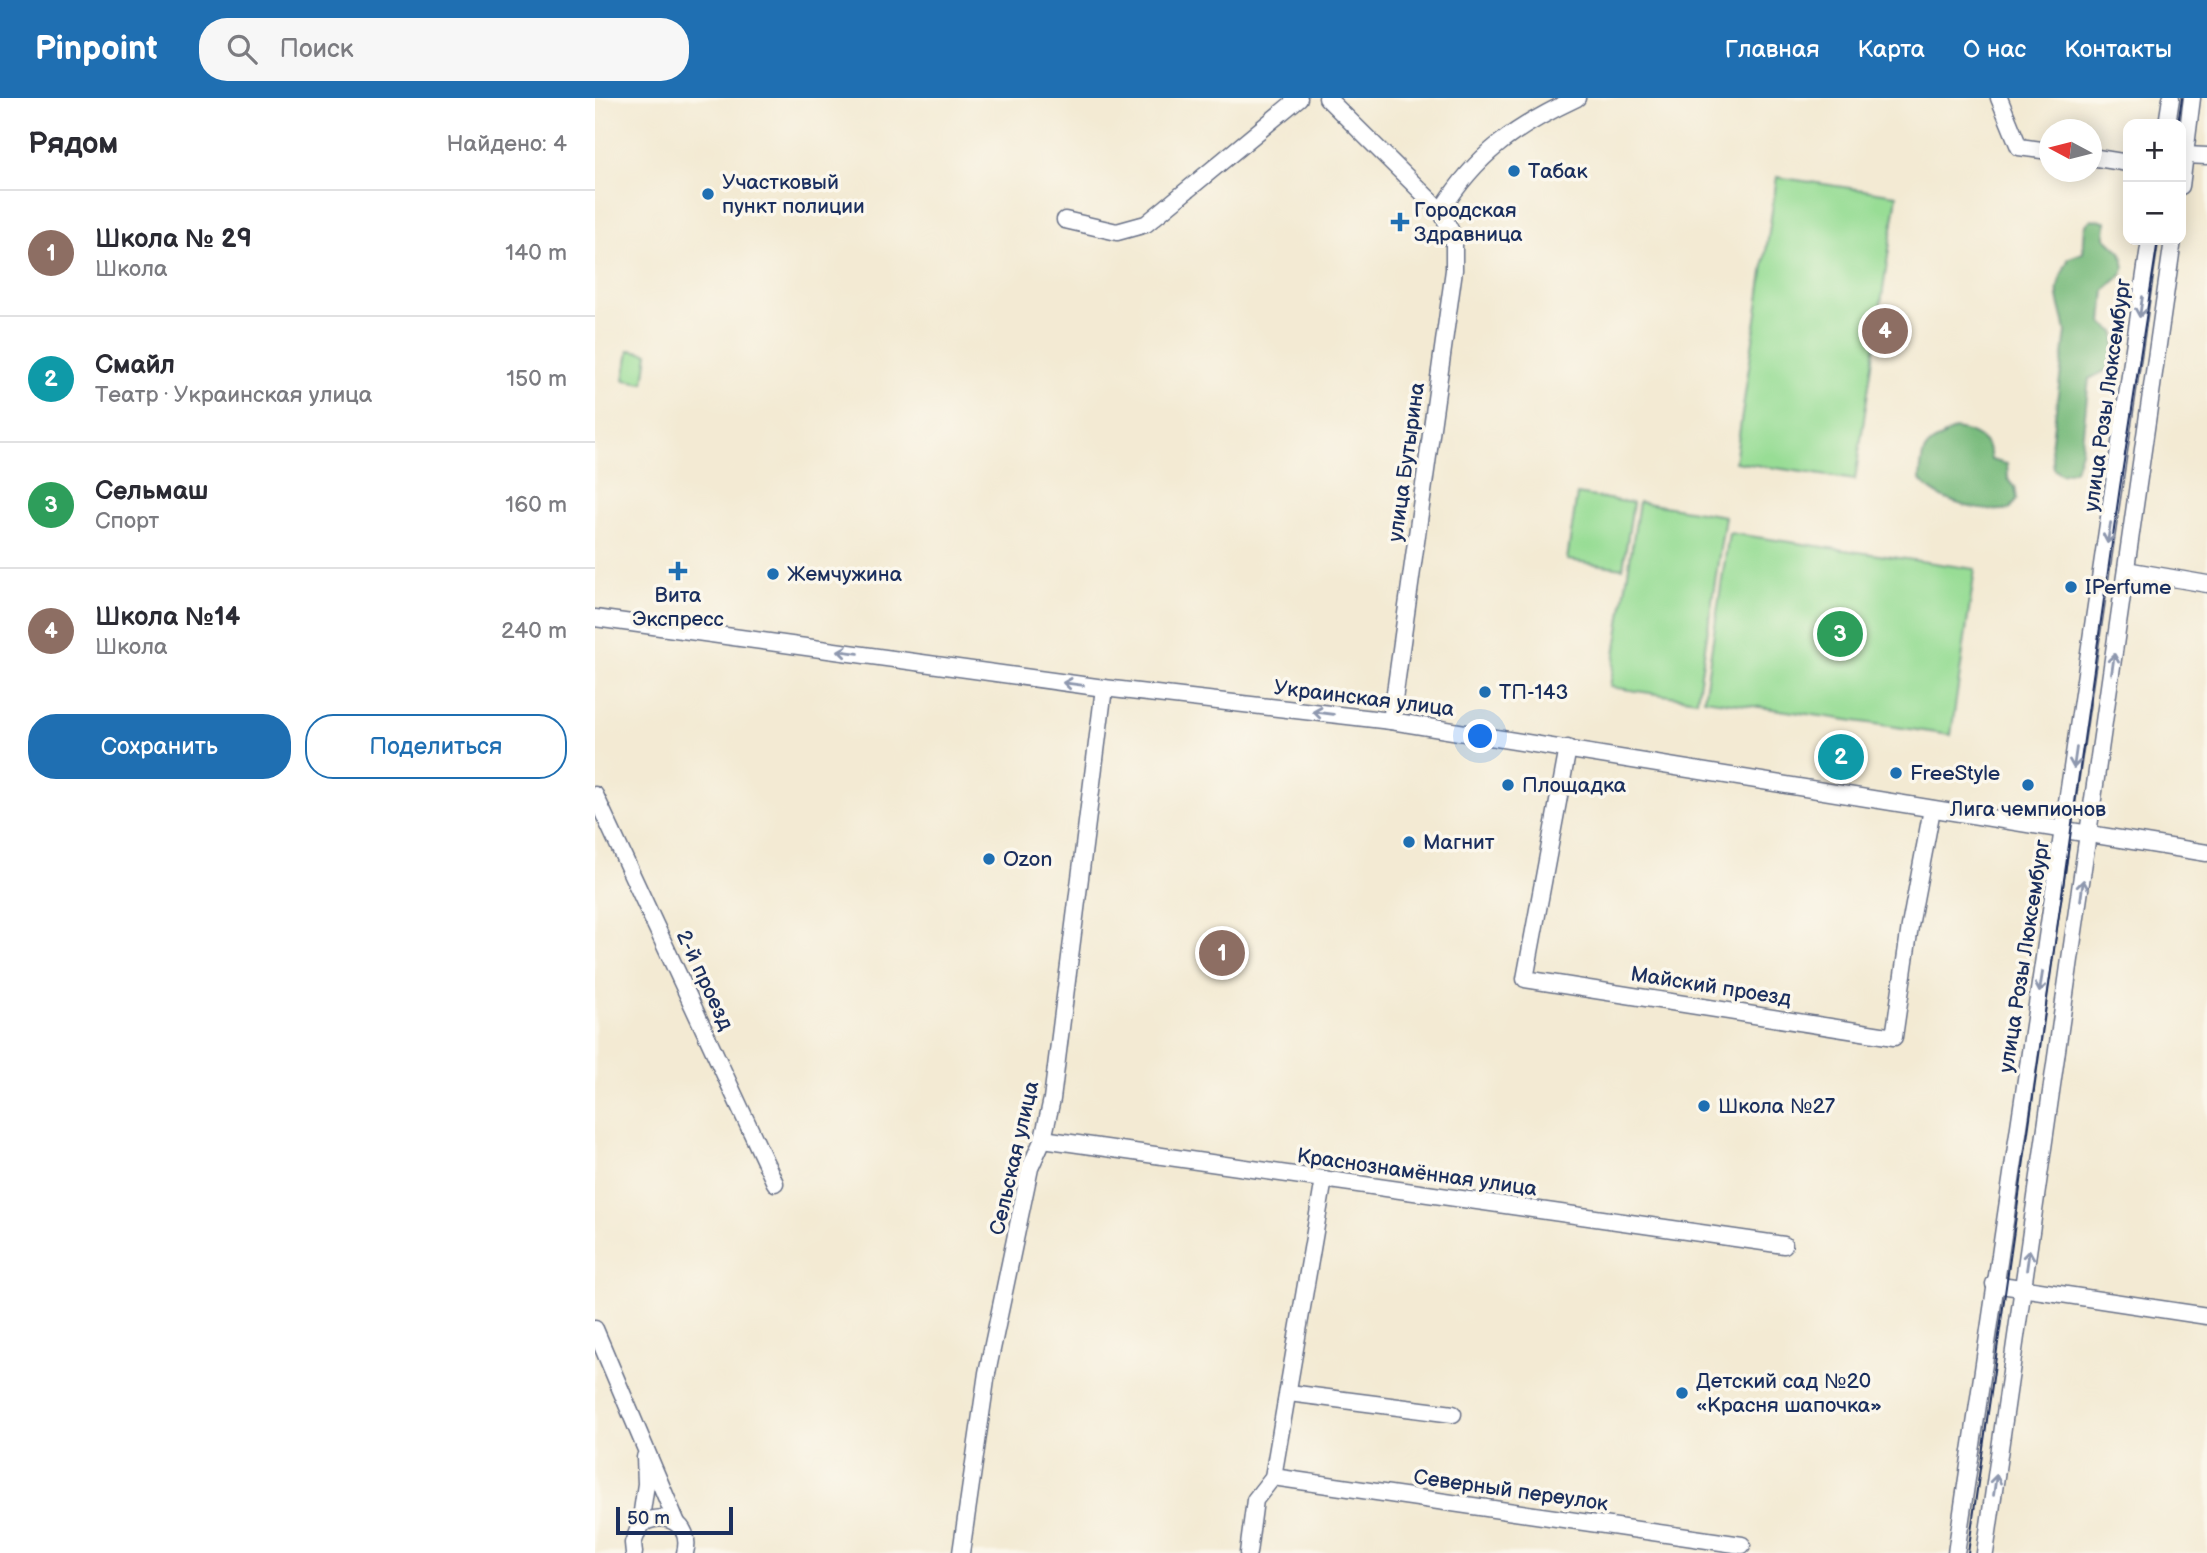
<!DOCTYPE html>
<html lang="ru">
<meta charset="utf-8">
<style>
:root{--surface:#fff;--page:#f7f7f7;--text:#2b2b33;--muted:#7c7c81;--line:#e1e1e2;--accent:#1f6fb2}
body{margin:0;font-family:"Balsamiq Sans",sans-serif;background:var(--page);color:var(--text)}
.controls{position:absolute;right:21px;top:21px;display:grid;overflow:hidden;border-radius:14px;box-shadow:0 4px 18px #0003}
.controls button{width:63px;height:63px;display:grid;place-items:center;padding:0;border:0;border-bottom:2px solid var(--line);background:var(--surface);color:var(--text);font:35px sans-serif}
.compass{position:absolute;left:1444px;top:21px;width:63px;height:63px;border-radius:50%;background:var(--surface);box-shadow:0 4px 18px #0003;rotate:277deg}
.scale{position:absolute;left:21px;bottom:18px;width:117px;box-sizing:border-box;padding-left:7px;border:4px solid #1b2f5e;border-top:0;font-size:19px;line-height:24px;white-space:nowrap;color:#1b2f5e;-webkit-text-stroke:5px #fbf7ec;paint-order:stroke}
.you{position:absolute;left:886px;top:639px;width:24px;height:24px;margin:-18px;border:5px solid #fff;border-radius:50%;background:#1a73e8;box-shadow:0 0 0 10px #1a73e833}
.badge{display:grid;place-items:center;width:46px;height:46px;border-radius:50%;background:var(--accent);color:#fff;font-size:23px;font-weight:700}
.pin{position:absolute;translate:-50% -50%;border:4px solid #fff;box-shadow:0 2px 7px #0006}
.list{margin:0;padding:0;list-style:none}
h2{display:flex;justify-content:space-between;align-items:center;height:91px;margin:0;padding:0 28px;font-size:30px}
h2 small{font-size:23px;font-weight:400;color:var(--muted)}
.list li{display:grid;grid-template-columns:46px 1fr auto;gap:21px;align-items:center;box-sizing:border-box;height:126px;padding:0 28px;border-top:2px solid var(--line)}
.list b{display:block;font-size:26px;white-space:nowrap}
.list p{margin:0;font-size:23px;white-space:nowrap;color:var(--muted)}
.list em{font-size:23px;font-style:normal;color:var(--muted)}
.actions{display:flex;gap:14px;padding:21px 28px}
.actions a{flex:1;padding:16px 0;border:2px solid var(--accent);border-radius:28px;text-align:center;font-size:24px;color:var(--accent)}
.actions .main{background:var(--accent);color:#fff}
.icon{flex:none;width:38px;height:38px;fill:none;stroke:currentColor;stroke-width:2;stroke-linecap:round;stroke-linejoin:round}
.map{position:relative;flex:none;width:1612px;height:1455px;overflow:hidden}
header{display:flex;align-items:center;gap:42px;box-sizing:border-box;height:98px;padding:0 35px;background:var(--accent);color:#fff}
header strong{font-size:33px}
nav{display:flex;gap:38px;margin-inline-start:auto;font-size:24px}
.search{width:490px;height:63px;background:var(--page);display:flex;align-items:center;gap:18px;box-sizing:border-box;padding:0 24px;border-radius:28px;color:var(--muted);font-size:26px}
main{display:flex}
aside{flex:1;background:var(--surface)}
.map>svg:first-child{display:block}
.green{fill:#98dd95;stroke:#5a867a;stroke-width:2}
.forest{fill:#7abc7e;stroke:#4a766e;stroke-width:2}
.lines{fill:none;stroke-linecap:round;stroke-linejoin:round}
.minor-casing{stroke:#677087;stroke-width:19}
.minor{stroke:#fff;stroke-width:16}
.tram{stroke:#1b2f5e;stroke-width:2}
.oneway{stroke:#8d97ae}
.poi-dot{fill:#1f6fb2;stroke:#fbf7ec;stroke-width:2.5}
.labels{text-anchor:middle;stroke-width:7;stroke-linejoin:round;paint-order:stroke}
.poi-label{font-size:21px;fill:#1b2f5e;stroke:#fbf7ec;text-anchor:start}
.street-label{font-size:21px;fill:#1b2f5e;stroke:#fbf7ec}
</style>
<header>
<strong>Pinpoint</strong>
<div class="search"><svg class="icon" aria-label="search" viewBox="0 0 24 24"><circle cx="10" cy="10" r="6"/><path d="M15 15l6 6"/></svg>Поиск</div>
<nav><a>Главная</a><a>Карта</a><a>О нас</a><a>Контакты</a></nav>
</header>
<main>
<aside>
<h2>Рядом<small>Найдено: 4</small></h2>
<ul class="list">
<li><span class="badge" style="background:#8d6e63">1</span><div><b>Школа № 29</b><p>Школа</p></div><em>140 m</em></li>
<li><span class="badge" style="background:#0f9aa8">2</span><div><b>Смайл</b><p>Театр · Украинская улица</p></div><em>150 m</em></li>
<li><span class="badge" style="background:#2e9e5b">3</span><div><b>Сельмаш</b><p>Спорт</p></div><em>160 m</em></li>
<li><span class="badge" style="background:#8d6e63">4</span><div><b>Школа №14</b><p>Школа</p></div><em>240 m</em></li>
</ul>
<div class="actions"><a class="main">Сохранить</a><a>Поделиться</a></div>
</aside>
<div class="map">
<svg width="1612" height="1455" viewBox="0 0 1612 1455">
<rect width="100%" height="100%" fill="#fbf7ec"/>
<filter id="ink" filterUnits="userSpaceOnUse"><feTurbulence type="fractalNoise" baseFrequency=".0143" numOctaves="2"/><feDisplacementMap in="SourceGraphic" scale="14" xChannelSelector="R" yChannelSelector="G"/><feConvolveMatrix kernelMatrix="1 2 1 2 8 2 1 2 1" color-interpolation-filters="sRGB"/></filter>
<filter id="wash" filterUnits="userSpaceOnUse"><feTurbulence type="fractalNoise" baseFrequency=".00686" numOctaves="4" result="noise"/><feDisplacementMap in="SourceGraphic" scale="28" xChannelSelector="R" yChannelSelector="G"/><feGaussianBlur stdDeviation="1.57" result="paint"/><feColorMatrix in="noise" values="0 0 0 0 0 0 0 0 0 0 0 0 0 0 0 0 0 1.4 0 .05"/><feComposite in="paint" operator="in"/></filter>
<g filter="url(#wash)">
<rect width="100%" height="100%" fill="#f3ead3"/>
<g class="green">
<polygon points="1182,79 1302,97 1260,382 1140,364"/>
<polygon points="34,252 53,255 49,285 29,282"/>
<polygon points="982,396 1038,405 1028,470 972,462"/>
<polygon points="1044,404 1130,418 1102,602 1015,589"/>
<polygon points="1134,435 1380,471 1356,637 1109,601"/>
</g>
<g class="forest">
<path d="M1496,121L1511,123L1510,139L1526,154L1530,169L1526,178L1510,192L1507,225L1520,234V250L1512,272L1494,281L1486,353L1480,372L1466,376L1458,370L1456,349L1471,234C1465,195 1454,201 1474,160L1488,155L1490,128Z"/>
<path d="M1360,331C1379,334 1395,341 1396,362L1412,366L1413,381L1420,389L1422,401L1415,411C1387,416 1343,404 1325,382C1327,345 1329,350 1360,331Z"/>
</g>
</g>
<g filter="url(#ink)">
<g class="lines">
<g class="minor-casing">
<g id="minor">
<polyline points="732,0 846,113 859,140 859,172 796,623"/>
<polyline points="1404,0 1424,49 1454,53"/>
<polyline points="1572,26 1576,0"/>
<polyline points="1590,57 1612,58"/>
<polyline points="1496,59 1533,65"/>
<polyline points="1586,88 1597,0"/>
<path d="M846,113C882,55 920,29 982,0"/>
<polyline points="470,122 522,134 551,126 704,0"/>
<polyline points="1531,472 1612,486"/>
<polyline points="0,520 509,590 796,623 1612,755"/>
<polyline points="973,650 930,881 1299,939 1315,828 1337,711"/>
<polyline points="0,697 180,1085"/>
<polyline points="448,1041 1189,1147"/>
<polyline points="1399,1186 1612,1218"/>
<polyline points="0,1231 82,1425"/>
<polyline points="694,1295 858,1316"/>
<polyline points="678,1379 1147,1447"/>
<polyline points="45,1427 51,1386 50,1359"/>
<path d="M39,1455L38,1445L45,1427C68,1411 98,1425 90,1455"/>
<polyline points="366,1455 392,1275 435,1070 448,1041 457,1001 509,590"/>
<polyline points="653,1455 660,1402 678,1379 729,1081"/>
<polyline points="1361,1455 1555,142"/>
<polyline points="1390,1455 1578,142"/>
</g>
</g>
<use href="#minor" class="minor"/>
<g class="tram">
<polyline points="1583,26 1587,0"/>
<polyline points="1373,1455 1525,389 1563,142"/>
</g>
</g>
<defs><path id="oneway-shaft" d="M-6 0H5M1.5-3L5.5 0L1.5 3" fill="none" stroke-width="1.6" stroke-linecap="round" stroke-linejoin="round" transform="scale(1.75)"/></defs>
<g class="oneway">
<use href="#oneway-shaft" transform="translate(1546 209) rotate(98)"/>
<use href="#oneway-shaft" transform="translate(1514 435) rotate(99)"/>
<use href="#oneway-shaft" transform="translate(253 554) rotate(-172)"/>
<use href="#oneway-shaft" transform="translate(1518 566) rotate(-82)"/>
<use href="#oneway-shaft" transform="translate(478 586) rotate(-172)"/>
<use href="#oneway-shaft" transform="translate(728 615) rotate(-173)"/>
<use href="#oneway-shaft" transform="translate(1480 660) rotate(98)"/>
<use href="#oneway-shaft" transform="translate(1487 792) rotate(-82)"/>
<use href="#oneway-shaft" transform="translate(1446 884) rotate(99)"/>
<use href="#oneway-shaft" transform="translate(1433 1162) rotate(-82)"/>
<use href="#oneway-shaft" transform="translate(1400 1387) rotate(-82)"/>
</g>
</g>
<g class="poi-dot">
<circle cx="919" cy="73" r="7"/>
<circle cx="113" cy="96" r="7"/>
<path d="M801.5 113.5h7v7h7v7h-7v7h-7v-7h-7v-7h7z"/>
<path d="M79.5 462.5h7v7h7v7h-7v7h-7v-7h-7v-7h7z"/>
<circle cx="178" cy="476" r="7"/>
<circle cx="1476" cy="489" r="7"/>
<circle cx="890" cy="594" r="7"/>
<circle cx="1301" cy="675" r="7"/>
<circle cx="913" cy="687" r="7"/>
<circle cx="1433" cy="687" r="7"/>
<circle cx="814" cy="744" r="7"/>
<circle cx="394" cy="761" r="7"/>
<circle cx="1109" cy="1008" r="7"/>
<circle cx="1087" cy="1295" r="7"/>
</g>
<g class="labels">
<g class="poi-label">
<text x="933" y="80">Табак</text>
<text x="127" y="91">Участковый<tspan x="127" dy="24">пункт полиции</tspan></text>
<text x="819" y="119">Городская<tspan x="819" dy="24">Здравница</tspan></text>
<text x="192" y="483">Жемчужина</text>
<text x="1490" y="496">IPerfume</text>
<text x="83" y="504" text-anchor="middle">Вита<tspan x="83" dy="24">Экспресс</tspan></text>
<text x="904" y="601">ТП-143</text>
<text x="1315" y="682">FreeStyle</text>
<text x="927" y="694">Площадка</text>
<text x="1433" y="718" text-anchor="middle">Лига чемпионов</text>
<text x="828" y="751">Магнит</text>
<text x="408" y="768">Ozon</text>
<text x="1123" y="1015">Школа №27</text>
<text x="1101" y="1290">Детский сад №20<tspan x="1101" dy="24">«Красня шапочка»</tspan></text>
</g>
<g class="street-label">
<text transform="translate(1512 297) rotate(-82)" y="7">улица Розы Люксембург</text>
<text transform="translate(811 364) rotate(-82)" y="7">улица Бутырина</text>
<text transform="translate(769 600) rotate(7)" y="7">Украинская улица</text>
<text transform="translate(1429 858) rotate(-81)" y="7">улица Розы Люксембург</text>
<text transform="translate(110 882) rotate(65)" y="7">2-й проезд</text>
<text transform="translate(1116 888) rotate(9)" y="7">Майский проезд</text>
<text transform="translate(419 1060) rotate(-77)" y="7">Сельская улица</text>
<text transform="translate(822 1074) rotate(8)" y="7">Краснознамённая улица</text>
<text transform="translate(916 1392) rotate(8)" y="7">Северный переулок</text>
</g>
</g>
</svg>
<div class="controls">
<button>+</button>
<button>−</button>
</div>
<svg class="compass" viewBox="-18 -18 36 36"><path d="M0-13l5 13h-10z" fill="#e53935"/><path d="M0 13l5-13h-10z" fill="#7c7c81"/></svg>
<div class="scale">50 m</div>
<div class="you"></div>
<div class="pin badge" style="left:627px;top:855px;background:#8d6e63">1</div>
<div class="pin badge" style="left:1246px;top:659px;background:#0f9aa8">2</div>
<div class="pin badge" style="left:1245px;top:536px;background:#2e9e5b">3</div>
<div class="pin badge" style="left:1290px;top:233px;background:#8d6e63">4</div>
</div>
</main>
